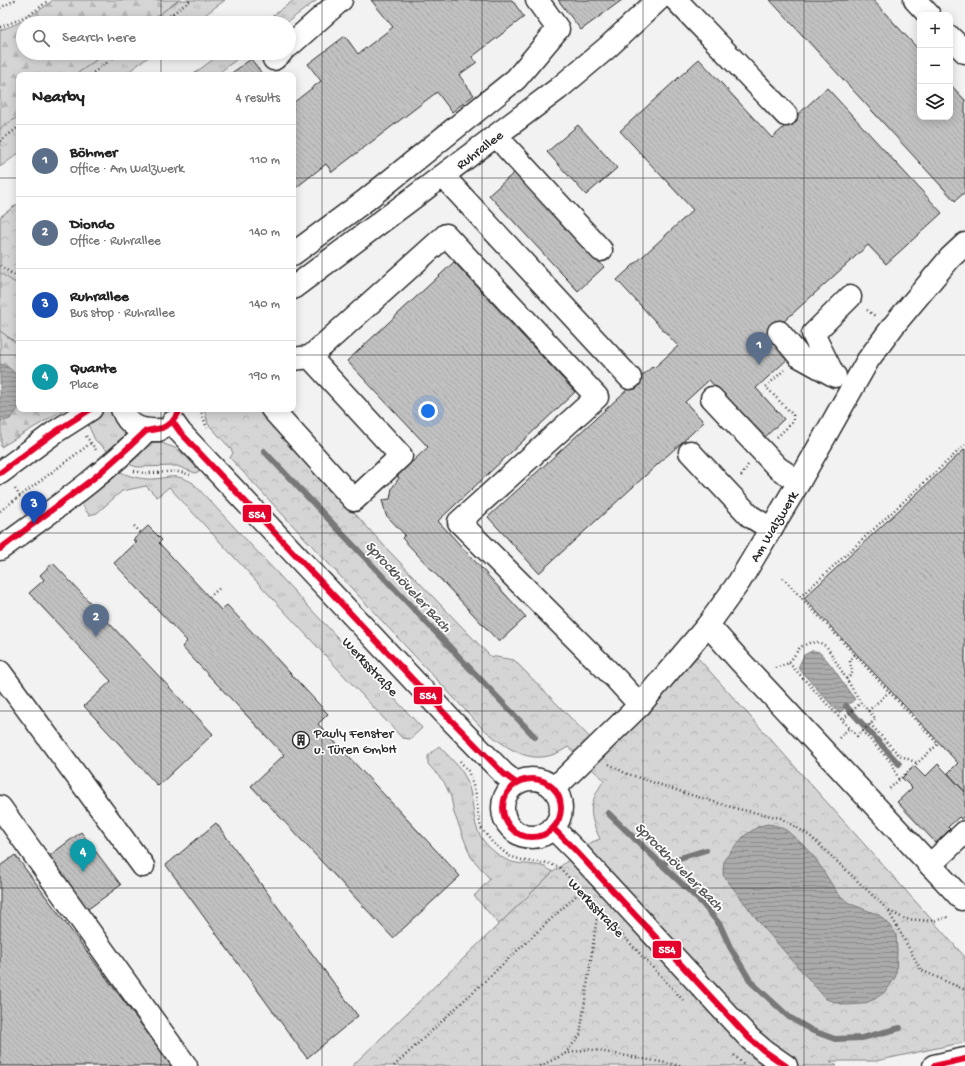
<!DOCTYPE html>
<meta charset="utf-8">
<style>
:root{--surface:#fff;--page:#f2f2f2;--text:#222;--muted:#767676;--line:#e0e0e0;--accent:#b45309}
body{margin:0;font-family:"Gochi Hand",sans-serif;background:var(--page);color:var(--text)}
.controls{position:absolute;right:12px;top:12px;display:grid;overflow:hidden;border-radius:8px;box-shadow:0 2px 10px #0003}
.controls button{width:36px;height:36px;display:grid;place-items:center;padding:0;border:0;border-bottom:1px solid var(--line);background:var(--surface);color:var(--text);font:20px sans-serif}
.you{position:absolute;left:428px;top:411px;width:14px;height:14px;margin:-10px;border:3px solid #fff;border-radius:50%;background:#1a73e8;box-shadow:0 0 0 6px #1a73e833}
.badge{display:grid;place-items:center;width:26px;height:26px;border-radius:50%;background:var(--accent);color:#fff;font-size:13px;font-weight:700}
.pin{position:absolute;translate:-50% -33px;filter:drop-shadow(0 1px 2px #0008)}
.pin::after{content:'';position:absolute;top:21px;width:14px;height:12px;background:inherit;clip-path:polygon(0 0,100% 0,50% 100%)}
.list{margin:0;padding:0;list-style:none}
h2{display:flex;justify-content:space-between;align-items:center;height:52px;margin:0;padding:0 16px;font-size:17px}
h2 small{font-size:13px;font-weight:400;color:var(--muted)}
.list li{display:grid;grid-template-columns:26px 1fr auto;gap:12px;align-items:center;box-sizing:border-box;height:72px;padding:0 16px;border-top:1px solid var(--line)}
.list b{display:block;font-size:15px;white-space:nowrap}
.list p{margin:0;font-size:13px;white-space:nowrap;color:var(--muted)}
.list em{font-size:13px;font-style:normal;color:var(--muted)}
.icon{flex:none;width:22px;height:22px;fill:none;stroke:currentColor;stroke-width:2;stroke-linecap:round;stroke-linejoin:round}
.map{position:relative;flex:none;width:965px;height:1066px;overflow:hidden}
.search{position:absolute;background:var(--surface);box-shadow:0 2px 10px #0003;left:16px;top:16px;width:280px;height:44px;display:flex;align-items:center;gap:10px;box-sizing:border-box;padding:0 14px;border-radius:22px;color:var(--muted);font-size:15px}
.panel{position:absolute;background:var(--surface);box-shadow:0 2px 10px #0003;left:16px;top:72px;width:280px;height:340px;border-radius:8px}
.map>svg:first-child{display:block}
.grass{fill:url(#grass-tufts);stroke:#808080}
.forest{fill:url(#forest-firs);stroke:#808080}
.park{fill:url(#park-crowns);stroke:#808080}
.water{fill:url(#water-rules);stroke:#787878}
.lines{fill:none;stroke-linecap:round;stroke-linejoin:round}
.stream{stroke:#787878;stroke-width:6}
.building{fill:url(#building-back-hatch);stroke:#2b2b2b}
.minor-casing{stroke:#2b2b2b;stroke-width:25}
.path{stroke:#2b2b2b;stroke-width:2.5;stroke-dasharray:1 3;stroke-linecap:butt}
.minor{stroke:#fff;stroke-width:22}
.bus-1-casing{stroke:#fff;stroke-width:9}
.bus-1{stroke:#e4002b;stroke-width:6}
.grid{fill:none;stroke:#2b2b2b;stroke-width:1;stroke-opacity:0.55}
.labels{text-anchor:middle;stroke-width:3.5;stroke-linejoin:round;paint-order:stroke}
.street-label{font-size:14px;fill:#2b2b2b;stroke:#fff}
.poi-label{font-size:14px;fill:#2b2b2b;stroke:#fff;text-anchor:start}
.water-label{font-size:15px;font-style:italic;fill:#585858;stroke:#fff}
.line-badge{stroke:#fff;stroke-width:1.5}
.badge-label{font-size:11px;text-anchor:middle;font-weight:bold;fill:#fff}
</style>
<div class="map">
<svg width="965" height="1066" viewBox="0 0 965 1066">
<defs>
<pattern id="grass-tufts" width="24" height="20" patternUnits="userSpaceOnUse"><rect width="24" height="20" fill="#d5d5d5"/><path d="M3 7l-1-3M5 7V3M7 7l1-3M15 17l-1-3M17 17v-4M19 17l1-3" fill="none" stroke="#b7b7b7"/></pattern>
<pattern id="forest-firs" width="22" height="20" patternUnits="userSpaceOnUse"><rect width="22" height="20" fill="#d5d5d5"/><path d="M5 1l3.5 6h-7zM16 11l3.5 6h-7z" fill="#b7b7b7"/></pattern>
<pattern id="park-crowns" width="20" height="18" patternUnits="userSpaceOnUse"><rect width="20" height="18" fill="#d5d5d5"/><path d="M2 6a3 3 0 1 1 6 0M12 15a3 3 0 1 1 6 0" fill="none" stroke="#b7b7b7"/></pattern>
<pattern id="water-rules" width="6" height="5" patternUnits="userSpaceOnUse"><rect width="6" height="5" fill="#ababab"/><path d="M0 2.5h6" fill="none" stroke="#8b8b8b"/></pattern>
<pattern id="building-back-hatch" width="6" height="6" patternUnits="userSpaceOnUse"><rect width="6" height="6" fill="#c1c1c1"/><path d="M-1 5l2 2M0 0l6 6M5-1l2 2" fill="none" stroke="#a6a6a6"/></pattern>
</defs>
<rect width="100%" height="100%" fill="#f2f2f2"/>
<filter id="ink" filterUnits="userSpaceOnUse"><feTurbulence type="fractalNoise" baseFrequency=".025" numOctaves="2"/><feDisplacementMap in="SourceGraphic" scale="8" xChannelSelector="R" yChannelSelector="G"/><feConvolveMatrix kernelMatrix="1 2 1 2 8 2 1 2 1" color-interpolation-filters="sRGB"/></filter>
<g filter="url(#ink)">
<g class="grass">
<polygon points="179,0 225,0 194,23 147,23"/>
<polygon points="294,0 317,0 286,23 263,23"/>
<polygon points="106,53 154,53 124,75 75,75"/>
<polygon points="222,53 245,53 216,75 192,75"/>
<polygon points="19,116 19,153 0,167 0,129"/>
<polygon points="19,203 19,345 0,331 0,217"/>
<polygon points="106,409 111,409 131,436 112,455 95,440 86,420"/>
<polygon points="159,442 175,448 202,467 200,471 195,473 177,466 137,467 122,462 148,443"/>
<path d="M115,469C125,475 135,478 147,479C167,480 173,471 193,483L422,728L410,739L402,738L169,487L157,497L146,486L122,491L97,513L89,515L81,503Z"/>
<path d="M439,746C449,757 462,768 467,781C478,810 467,831 496,853C513,867 523,862 542,866C546,867 550,870 553,872L499,924L474,896L490,879L471,857L454,813L451,797L444,782L428,764V756Z"/>
</g>
<g class="forest">
<path d="M53,0H179L147,23H23V53H106L75,75H19V116L0,129V30C20,24 37,13 53,0Z"/>
<polygon points="0,331 19,345 19,409 65,409 1,447"/>
</g>
<g class="park">
<polygon points="19,203 19,285 0,273 0,217"/>
<path d="M204,409H260L388,550L490,656L514,660L605,753L697,657L965,957V1042L876,1061H830L837,1066H352L553,872L592,842L600,839C588,813 588,805 604,780L568,747C534,770 509,750 481,727L230,458L233,453L231,449L208,424Z"/>
</g>
<g class="water">
<path d="M0,364C4,365 6,366 9,368C23,377 19,393 19,408L10,419L0,422Z"/>
<path d="M812,651C816,651 819,651 821,654C835,667 843,685 855,699L839,713L798,668L804,655Z"/>
<polygon points="768,824 777,826 786,830 801,843 815,858 838,894 851,904 879,915 889,925 896,934 897,953 896,976 887,990 875,999 863,1004 845,1005 826,999 763,927 723,875 724,860 732,850 744,836 759,826"/>
</g>
<g class="lines">
<g class="stream">
<polyline points="264,451 535,737"/>
<polyline points="846,706 899,764"/>
<polyline points="608,813 702,903 720,925 730,947 751,982 789,1017 813,1031 835,1039 862,1038 900,1028"/>
<polyline points="660,864 706,850"/>
</g>
</g>
<g class="building">
<polygon points="371,0 512,0 524,17 472,57 477,62 459,75 474,95 452,112 437,92 332,172 326,164 293,190 293,103 321,81 308,64 345,36 358,54 393,27"/>
<polygon points="558,0 622,0 581,30"/>
<polygon points="770,0 873,0 920,51 920,117 950,117 950,84 965,100 965,192 955,201"/>
<polygon points="251,59 263,75 229,75"/>
<polygon points="699,59 772,138 827,88 942,213 886,264 868,245 770,334 791,356 756,388 784,419 764,438 736,407 734,408 709,380 685,402 704,422 539,573 488,517 653,366 654,368 678,346 617,280 693,210 620,131"/>
<polygon points="578,125 617,168 586,195 547,152"/>
<polygon points="516,171 604,267 578,291 489,195"/>
<polygon points="454,262 575,392 438,521 526,617 499,642 402,538 405,535 386,515 382,500 390,499 392,488 399,478 397,476 428,447 347,361"/>
<polygon points="965,449 965,792 948,773 958,763 804,598"/>
<polygon points="148,526 162,540 159,543 221,610 227,605 328,714 318,724 460,876 393,938 251,786 284,755 182,647 187,641 114,563 137,542 133,540"/>
<polygon points="53,563 213,734 158,786 84,706 111,681 29,593 44,580 40,575"/>
<polygon points="938,764 965,792 965,815 961,819 959,817 948,827 950,829 936,843 897,802 912,788 902,778 914,766 925,777"/>
<polygon points="216,823 358,1016 307,1058 166,865"/>
<polygon points="81,832 121,885 84,912 45,859"/>
<polygon points="15,855 172,1066 0,1066 0,866"/>
</g>
<g class="lines">
<g class="minor-casing">
<g id="minor">
<polyline points="676,0 786,115"/>
<polyline points="915,0 929,15"/>
<polyline points="950,37 965,52"/>
<polyline points="289,46 341,0"/>
<polyline points="274,59 281,53"/>
<polyline points="497,136 507,148 601,250"/>
<polyline points="443,176 630,378"/>
<polyline points="293,254 366,200 516,79 558,29 537,0"/>
<polyline points="293,288 558,89 608,47 658,0"/>
<polyline points="779,332 799,356 835,376"/>
<polyline points="293,359 310,357 446,235 597,397 459,522 616,679 640,705"/>
<polyline points="833,374 813,334 850,297"/>
<polyline points="712,398 778,468 799,482"/>
<path d="M122,409C129,427 140,431 159,430"/>
<polyline points="272,409 354,500 401,456 310,357"/>
<polyline points="173,422 180,432 450,719 504,774 516,783"/>
<polyline points="690,452 750,516 771,529"/>
<polyline points="0,473 55,432 91,409"/>
<path d="M0,549C50,512 103,476 146,431"/>
<polyline points="708,625 739,660 962,899"/>
<polyline points="0,672 143,866"/>
<circle cx="532" cy="808" r="29"/>
<polyline points="553,787 563,780 640,705 708,625 739,582 799,482 868,360 894,325 950,258 965,244"/>
<polyline points="0,807 186,1066"/>
<polyline points="553,828 577,852 749,1038 763,1050 786,1066"/>
<polyline points="930,865 965,832"/>
<polyline points="934,1066 965,1059"/>
</g>
</g>
<g class="path">
<polyline points="0,8 15,0"/>
<polyline points="172,14 179,23"/>
<polyline points="160,23 191,0"/>
<path d="M0,27C17,21 36,13 48,0"/>
<polyline points="90,75 120,53"/>
<polyline points="0,141 19,127"/>
<polyline points="0,266 19,278"/>
<polyline points="867,310 875,316"/>
<polyline points="200,409 207,428"/>
<polyline points="86,436 96,450"/>
<polyline points="777,437 793,422 793,415 766,387 784,370"/>
<path d="M134,471C140,472 145,474 150,473C166,473 175,469 190,475"/>
<polyline points="741,476 748,465"/>
<polyline points="15,489 20,496"/>
<polyline points="0,511 91,443"/>
<polyline points="134,526 141,533"/>
<polyline points="783,578 938,744 888,790"/>
<polyline points="209,597 221,587"/>
<polyline points="800,597 965,445"/>
<polyline points="789,663 842,720"/>
<polyline points="775,668 789,663 800,647 809,643 819,642 827,647 861,703 876,719 857,736 842,720 861,703"/>
<path d="M846,679C857,672 850,670 850,660L855,655"/>
<polyline points="868,711 889,692"/>
<polyline points="870,724 899,755 917,763"/>
<polyline points="862,731 891,762 899,780"/>
<polyline points="839,738 849,728"/>
<polyline points="460,761 468,771 476,794 478,814 481,828 492,842 509,856 525,861 548,863 560,868 683,1000"/>
<polyline points="609,764 625,773 688,794 738,809 781,818 810,836 889,911 905,919 934,921 948,917"/>
<polyline points="889,912 921,970 965,990"/>
<polyline points="565,1054 580,1035 598,910"/>
<polyline points="734,1055 745,1066"/>
<polyline points="394,1066 581,891"/>
<polyline points="540,1066 565,1054 588,1049 683,1066"/>
</g>
<use href="#minor" class="minor"/>
<g class="bus-1-casing">
<g id="bus-1">
<polyline points="173,422 180,432 450,719 504,774 516,783"/>
<polyline points="0,473 55,432 91,409"/>
<polyline points="0,549 94,478 129,447 146,431 162,428 171,423 178,414 180,409"/>
<circle cx="532" cy="808" r="29"/>
<polyline points="553,828 577,852 749,1038 763,1050 786,1066"/>
<polyline points="934,1066 965,1059"/>
</g>
</g>
<use href="#bus-1" class="bus-1"/>
</g>
</g>
<path class="grid" d="M161,0V23M322,0V1066M482,0V1066M643,0V1066M804,0V1066M161,53V75M0,178H19M293,178H965M0,355H19M293,355H965M161,409V1066M0,533H965M0,711H965M0,888H965"/>
<defs>
<g id="building-ring" transform="scale(0.9)"><circle r="9.5" fill="#fff" stroke="#2b2b2b" stroke-width="1.5"/><path d="M-4-6H4V6H1V3H-1V6H-4ZM-2.5-4.3h1.7v1.8h-1.7ZM.8-4.3h1.7v1.8H.8ZM-2.5-1h1.7V.8h-1.7ZM.8-1h1.7V.8H.8Z" fill="#2b2b2b"/></g>
</defs>
<g fill-rule="evenodd">
<use href="#building-ring" x="301" y="740"/>
</g>
<g class="labels">
<g class="street-label">
<text transform="translate(479 149) rotate(-37)" y="5">Ruhrallee</text>
<text transform="translate(773 526) rotate(-59)" y="5">Am Walzwerk</text>
<text transform="translate(371 666) rotate(47)" y="5">Werksstraße</text>
<text transform="translate(597 907) rotate(47)" y="5">Werksstraße</text>
</g>
<g class="poi-label">
<text x="314" y="737">Pauly Fenster<tspan x="314" dy="16">u. Türen GmbH</tspan></text>
</g>
<g class="water-label">
<text transform="translate(409 586) rotate(47)" y="5">Sprockhöveler Bach</text>
<text transform="translate(680 866) rotate(45)" y="5">Sprockhöveler Bach</text>
</g>
</g>
<g class="line-badge">
<rect x="242" y="504" width="30" height="19" rx="4" fill="#e4002b"/>
<rect x="413" y="686" width="30" height="19" rx="4" fill="#e4002b"/>
<rect x="652" y="940" width="30" height="19" rx="4" fill="#e4002b"/>
</g>
<g class="badge-label">
<text x="257" y="518">554</text>
<text x="428" y="699">554</text>
<text x="667" y="953">554</text>
</g>
</svg>
<div class="controls">
<button>+</button>
<button>−</button>
<button><svg class="icon" aria-label="layers" viewBox="0 0 24 24"><path d="M12 4l9 5-9 5-9-5zM3 14l9 5 9-5"/></svg></button>
</div>
<div class="you"></div>
<div class="pin badge" style="left:759px;top:365px;background:#5c6f8a">1</div>
<div class="pin badge" style="left:96px;top:637px;background:#5c6f8a">2</div>
<div class="pin badge" style="left:34px;top:524px;background:#1a4fb4">3</div>
<div class="pin badge" style="left:83px;top:872px;background:#0f9aa8">4</div>
<div class="search"><svg class="icon" aria-label="search" viewBox="0 0 24 24"><circle cx="10" cy="10" r="6"/><path d="M15 15l6 6"/></svg>Search here</div>
<section class="panel">
<h2>Nearby<small>4 results</small></h2>
<ul class="list">
<li><span class="badge" style="background:#5c6f8a">1</span><div><b>Böhmer</b><p>Office · Am Walzwerk</p></div><em>110 m</em></li>
<li><span class="badge" style="background:#5c6f8a">2</span><div><b>Diondo</b><p>Office · Ruhrallee</p></div><em>140 m</em></li>
<li><span class="badge" style="background:#1a4fb4">3</span><div><b>Ruhrallee</b><p>Bus stop · Ruhrallee</p></div><em>140 m</em></li>
<li><span class="badge" style="background:#0f9aa8">4</span><div><b>Quante</b><p>Place</p></div><em>190 m</em></li>
</ul>
</section>
</div>
